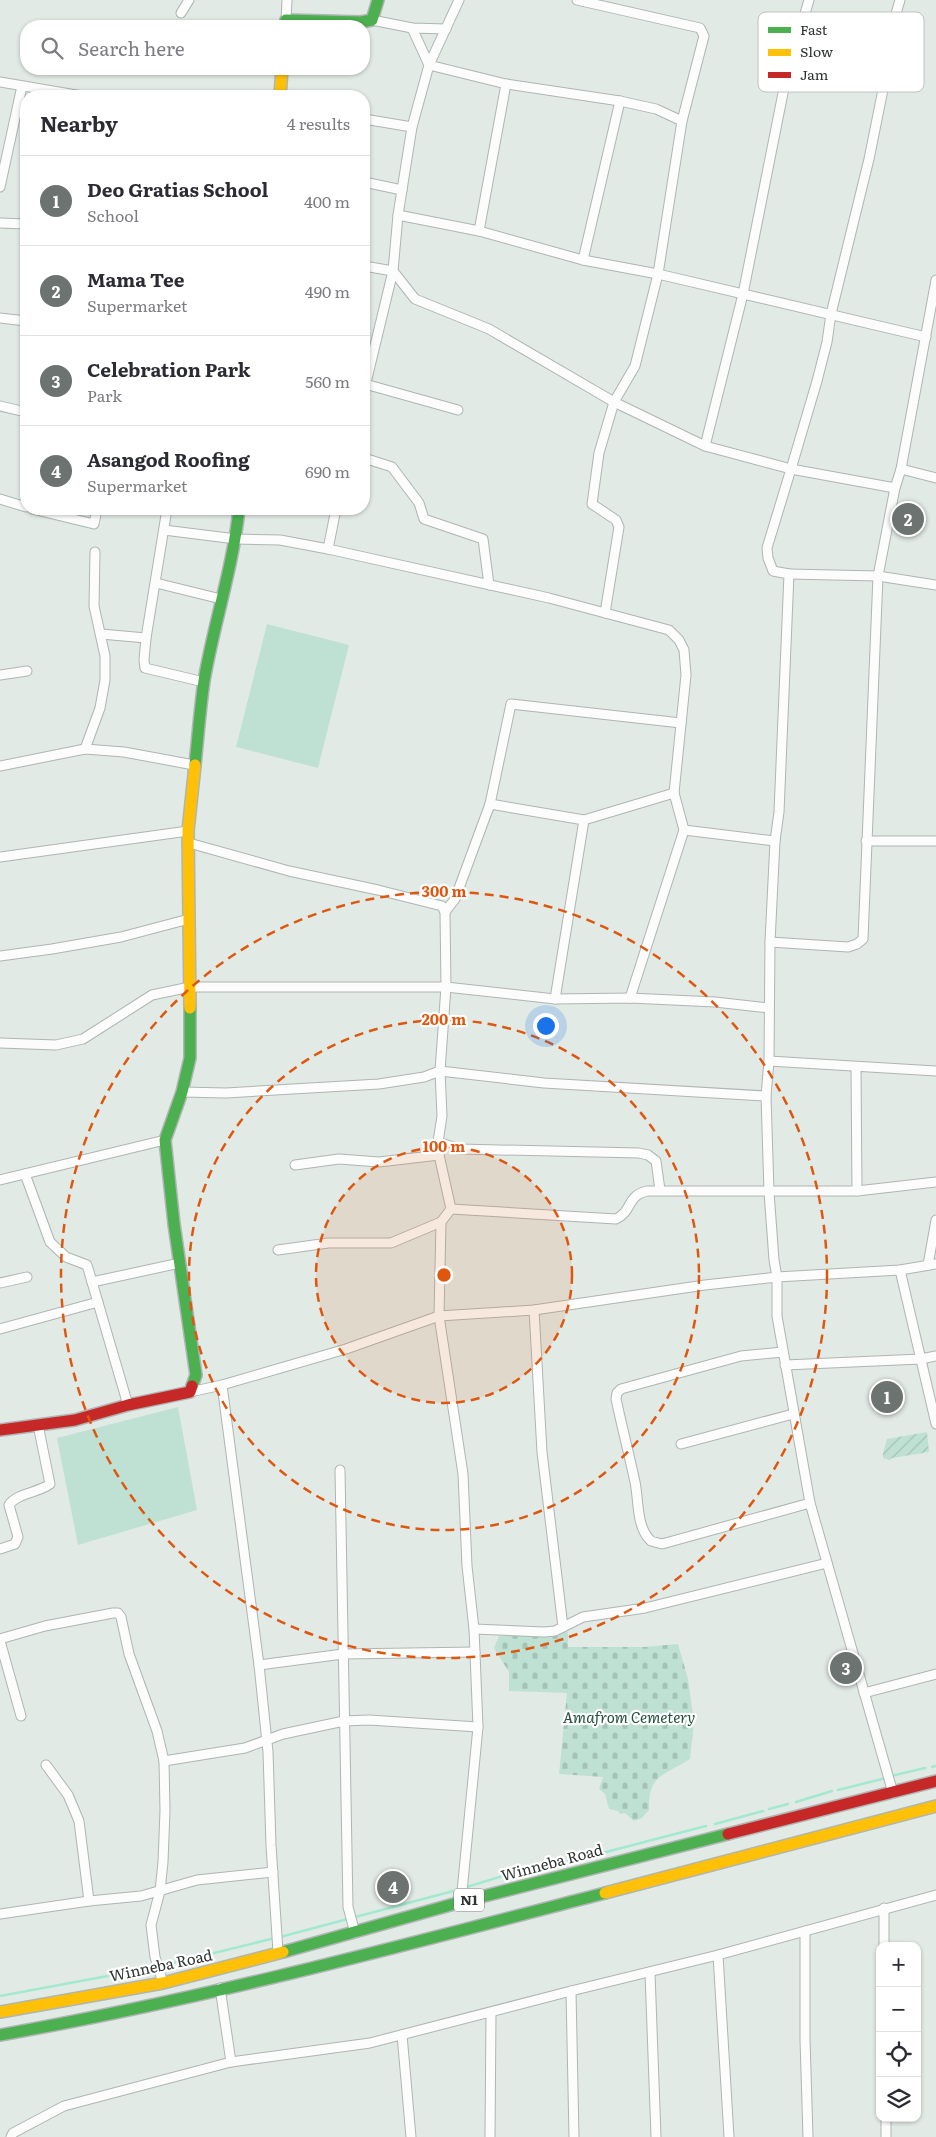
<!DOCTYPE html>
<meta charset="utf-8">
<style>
:root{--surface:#fff;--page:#f7f7f7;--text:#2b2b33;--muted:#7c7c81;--line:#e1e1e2;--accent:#6d7370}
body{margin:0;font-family:Literata,serif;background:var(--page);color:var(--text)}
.controls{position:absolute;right:15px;bottom:15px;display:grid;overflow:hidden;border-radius:10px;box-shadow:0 1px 4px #0004}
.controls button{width:45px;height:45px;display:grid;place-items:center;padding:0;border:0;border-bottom:1px solid var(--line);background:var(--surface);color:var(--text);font:25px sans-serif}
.you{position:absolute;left:545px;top:1025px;width:18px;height:18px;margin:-12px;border:4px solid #fff;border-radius:50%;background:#1a73e8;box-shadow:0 0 0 8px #1a73e833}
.badge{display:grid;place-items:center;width:32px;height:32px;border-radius:50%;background:var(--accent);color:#fff;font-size:16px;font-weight:700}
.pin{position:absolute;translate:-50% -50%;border:2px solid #fff;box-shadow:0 1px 5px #0006}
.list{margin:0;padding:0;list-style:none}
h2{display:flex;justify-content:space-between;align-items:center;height:65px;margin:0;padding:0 20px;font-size:21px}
h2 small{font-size:16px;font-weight:400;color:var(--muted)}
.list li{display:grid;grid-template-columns:32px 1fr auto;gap:15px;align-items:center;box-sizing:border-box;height:90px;padding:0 20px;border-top:1px solid var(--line)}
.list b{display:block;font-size:19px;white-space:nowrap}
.list p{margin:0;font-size:16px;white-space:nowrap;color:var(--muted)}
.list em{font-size:16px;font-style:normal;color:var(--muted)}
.icon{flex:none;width:28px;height:28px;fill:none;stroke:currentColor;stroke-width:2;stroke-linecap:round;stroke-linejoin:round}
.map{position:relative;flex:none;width:936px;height:2137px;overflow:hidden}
.search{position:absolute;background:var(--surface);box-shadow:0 1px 4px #0004;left:20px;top:20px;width:350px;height:55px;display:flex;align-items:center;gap:12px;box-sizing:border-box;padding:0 18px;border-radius:20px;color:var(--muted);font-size:19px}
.panel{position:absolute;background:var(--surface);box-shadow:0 1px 4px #0004;left:20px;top:90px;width:350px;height:425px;border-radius:20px}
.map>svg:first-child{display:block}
.cemetery{fill:url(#cemetery-stones)}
.park{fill:#bfe1d3}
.garden{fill:url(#garden-furrows)}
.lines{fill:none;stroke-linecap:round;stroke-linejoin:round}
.stream{stroke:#a2e9cf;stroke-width:2.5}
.street-casing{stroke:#afb5b2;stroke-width:11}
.fast-casing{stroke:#afb5b2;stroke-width:14}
.slow-casing{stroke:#afb5b2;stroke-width:14}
.jam-casing{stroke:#afb5b2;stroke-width:14}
.street{stroke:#fbfcfb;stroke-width:9}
.fast{stroke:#4caf50;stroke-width:11}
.slow{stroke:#ffc107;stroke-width:11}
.jam{stroke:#c62828;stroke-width:11}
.ring{fill:none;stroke:#df570e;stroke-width:2.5;stroke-dasharray:9 6}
.labels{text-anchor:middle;stroke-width:4.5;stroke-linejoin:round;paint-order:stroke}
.shield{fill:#fff;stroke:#6d706f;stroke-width:1}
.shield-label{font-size:14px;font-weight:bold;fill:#2e3331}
.park-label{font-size:15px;font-style:italic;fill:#255041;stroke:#fff}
.street-label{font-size:15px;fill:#2e3331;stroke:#fff}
.key{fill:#fff;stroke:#c0c2c1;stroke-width:1}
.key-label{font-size:14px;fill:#2e3331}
.centre{fill:#df570e;stroke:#fff;stroke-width:2.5}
.ring-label{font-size:15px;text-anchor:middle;font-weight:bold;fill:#df570e;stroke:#fff;stroke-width:4.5;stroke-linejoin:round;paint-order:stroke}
</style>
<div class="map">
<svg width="936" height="2137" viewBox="0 0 936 2137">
<defs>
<pattern id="cemetery-stones" width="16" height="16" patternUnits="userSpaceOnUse" patternTransform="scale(1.25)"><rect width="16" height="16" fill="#bfe1d3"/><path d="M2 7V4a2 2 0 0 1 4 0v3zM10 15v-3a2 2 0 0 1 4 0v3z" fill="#a4c2b6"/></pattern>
<pattern id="garden-furrows" width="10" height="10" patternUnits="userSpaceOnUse" patternTransform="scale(1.25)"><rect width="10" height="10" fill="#bfe1d3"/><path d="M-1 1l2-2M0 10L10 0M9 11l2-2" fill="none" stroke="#a4c2b6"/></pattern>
</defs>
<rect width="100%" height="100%" fill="#e2eae6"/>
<path class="cemetery" d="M568,1632V1647H644L678,1644L688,1679L694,1722L690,1759C663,1776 648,1775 649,1810L642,1818L634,1821L625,1813L620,1814L618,1811L609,1809L605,1794L599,1789L603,1777L559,1774L567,1693L509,1691V1672L494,1648L499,1636Z"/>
<g class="park">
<polygon points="267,624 349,645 318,768 236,747"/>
<polygon points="178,1407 197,1510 78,1545 57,1438"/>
</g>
<polygon class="garden" points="927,1432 929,1452 892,1458 889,1460 883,1458 883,1453 887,1439"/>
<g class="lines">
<g class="stream">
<polyline points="932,1767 936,1766"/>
<polyline points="891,1776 925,1768"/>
<polyline points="838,1790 886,1778"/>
<polyline points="796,1802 832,1791"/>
<polyline points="769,1809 788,1804"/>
<polyline points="715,1824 763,1811"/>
<polyline points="602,1853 706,1826"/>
<polyline points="280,1937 457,1890 532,1867 548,1867 596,1855"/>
<polyline points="161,1966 275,1938"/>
<polyline points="0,1996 156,1967"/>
</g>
<g class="street-casing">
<g id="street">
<polyline points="459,0 429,65 506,84 620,101 656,109 682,121"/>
<polyline points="577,0 700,28 704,36 682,121 658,274 635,366 614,402 599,453 592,504 616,520 619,527 605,613"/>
<polyline points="181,13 189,0"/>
<polyline points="286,20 287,0"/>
<polyline points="372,20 412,28 446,29"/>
<polyline points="0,82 82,96"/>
<polyline points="364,119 412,127"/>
<polyline points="364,182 402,190"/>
<polyline points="0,187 22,86"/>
<polyline points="398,215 479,231 583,260 658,274 926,337"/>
<polyline points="0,223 26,224"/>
<polyline points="479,231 506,84"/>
<polyline points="583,260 620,101"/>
<polyline points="364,266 393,271 415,299 489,329 614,402 705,446 791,469 767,548 768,558 773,571 789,574 779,812 775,841 770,942 769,1061 766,1096 769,1192 774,1260 777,1277 777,1316 810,1503 893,1793"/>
<polyline points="0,318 26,321"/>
<polyline points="365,384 458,410"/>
<polyline points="364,391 393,271 398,215 412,127 429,65 412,28"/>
<polyline points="0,406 26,412"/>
<polyline points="705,446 743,294 786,78 809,0"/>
<polyline points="364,458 392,467 419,503 424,519 483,539 489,585"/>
<polyline points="901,469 936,478"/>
<polyline points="895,488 791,469 817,381 827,342 831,314 869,159 894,35 893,24 900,0"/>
<polyline points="0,499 26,507"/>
<polyline points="32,509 94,524 97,509"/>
<polyline points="167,509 146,638 144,660 145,668 204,682"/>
<polyline points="164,530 236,539 280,540 328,549 549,598 669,630 679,640 684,650 686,675 674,793 684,830 630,998"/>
<polyline points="328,549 336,509"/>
<polyline points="789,574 878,576 936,585"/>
<polyline points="156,583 221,599"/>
<polyline points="101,634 146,638"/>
<polyline points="0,675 27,671"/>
<polyline points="85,749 100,708 105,680 105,656 94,606 95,552"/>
<polyline points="0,766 85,749 124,752 194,765"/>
<polyline points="490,804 511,704 681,723"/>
<polyline points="584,820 674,793"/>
<polyline points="684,830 775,841"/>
<polyline points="866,841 936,841"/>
<polyline points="189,843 289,871 378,890 442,906 445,912 446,987 440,1071 442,1116 438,1142 439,1155 451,1209 441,1222 439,1316 463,1474 467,1566 474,1629 478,1727 461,1902"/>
<polyline points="0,857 188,831"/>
<polyline points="445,912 455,899 490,804 584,820 555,999"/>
<polyline points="770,942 848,947 857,944 863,939 878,576 895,488 901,469 936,280"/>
<polyline points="0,956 52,949 121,937 189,919"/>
<polyline points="0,1043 56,1045 83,1039 152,995 190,987 446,987 555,999 630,998 715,1002 769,1008"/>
<polyline points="769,1061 936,1071"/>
<polyline points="856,1068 857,1191"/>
<polyline points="182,1092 226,1093 379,1084 424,1077 440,1071 544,1083 766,1096"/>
<polyline points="438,1142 459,1149 639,1153 648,1155 656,1161 660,1190"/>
<polyline points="295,1165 339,1159 379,1162 439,1155"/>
<polyline points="25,1174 50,1242 66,1257 87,1265 128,1405"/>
<polyline points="0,1180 165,1140"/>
<path d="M451,1209L616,1219C633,1211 626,1196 647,1191H857L936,1182"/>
<polyline points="278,1250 328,1243 391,1243 441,1222"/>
<polyline points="928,1265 936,1220"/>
<polyline points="900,1270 936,1424"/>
<polyline points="92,1282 180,1263"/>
<polyline points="0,1283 27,1277"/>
<polyline points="0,1329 98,1302"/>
<path d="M783,1352L741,1356L621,1389L617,1393L616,1399C622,1427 629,1454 635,1482C639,1501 636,1527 651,1541L662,1544L810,1503"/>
<polyline points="785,1365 921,1359 936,1356"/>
<polyline points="222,1385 259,1665 268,1752 271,1845 278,1952"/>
<polyline points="190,1392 222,1385 346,1349 439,1316 534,1310 705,1285 777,1277 900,1270 936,1264"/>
<polyline points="681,1444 793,1414"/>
<polyline points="340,1470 348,1907 355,1933"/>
<path d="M0,1549L15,1544L18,1537L9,1505C17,1493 38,1493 50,1484L38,1425"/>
<polyline points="563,1627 583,1617 645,1608 827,1563"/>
<polyline points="474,1629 544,1632 555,1631 563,1627 542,1452 534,1310"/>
<polyline points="0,1639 45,1626 113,1613 118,1613 121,1617 129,1654 157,1731 164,1761 165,1811 163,1862 160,1891 151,1925 155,1957 163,1983"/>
<polyline points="0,1641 21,1716"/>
<polyline points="259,1665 343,1654 475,1652"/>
<polyline points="864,1693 936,1674"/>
<polyline points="164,1761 245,1748 283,1734 344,1721 369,1720 478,1727"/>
<polyline points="46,1765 68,1795 79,1821 89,1901"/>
<polyline points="884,1908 884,1946"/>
<polyline points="0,1914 89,1901 141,1896 197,1880 273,1872"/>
<polyline points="805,1931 805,2039 808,2137"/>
<polyline points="718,1955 729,2137"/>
<polyline points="650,1973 656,2137"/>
<polyline points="220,1988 231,2062"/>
<polyline points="571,1991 574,2137"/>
<polyline points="402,2035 411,2137"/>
<polyline points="886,2118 886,2137"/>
<polyline points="11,2137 13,2133 64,2106 231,2062 370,2043 571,1991 718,1955 936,1895"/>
<polyline points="490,2137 491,2013"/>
</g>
</g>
<g class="fast-casing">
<g id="fast">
<polyline points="285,26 286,20 361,22 372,20 378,0"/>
<path d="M195,765C198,737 200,709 204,681C214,623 233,567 239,509"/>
<polyline points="190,1008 190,1058 182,1092 165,1140 174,1224 196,1375 192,1386"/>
<polyline points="283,1952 461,1902 728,1834"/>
<path d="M0,2035C204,1999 405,1945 605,1893"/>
</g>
</g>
<g class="slow-casing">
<g id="slow">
<polyline points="280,96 282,69"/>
<polyline points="190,1008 188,831 195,765"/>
<polyline points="605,1893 936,1806"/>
<polyline points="0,2012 163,1983 283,1952"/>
</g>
</g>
<g class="jam-casing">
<g id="jam">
<polyline points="0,1430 75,1420 128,1405 190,1392 192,1386"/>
<polyline points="728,1834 936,1781"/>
</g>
</g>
<use href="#street" class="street"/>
<use href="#fast" class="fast"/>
<use href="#slow" class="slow"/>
<use href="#jam" class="jam"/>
</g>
<circle cx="444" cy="1275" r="128" fill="#df570e" fill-opacity=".12"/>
<g class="ring">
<circle cx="444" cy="1275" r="128"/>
<circle cx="444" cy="1275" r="255"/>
<circle cx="444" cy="1275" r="383"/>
</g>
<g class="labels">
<rect class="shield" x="454" y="1888.5" width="30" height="23" rx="4"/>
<g class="shield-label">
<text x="469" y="1905">N1</text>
</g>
<g class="park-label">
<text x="629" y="1723">Amafrom Cemetery</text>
</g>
<g class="street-label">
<text transform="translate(552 1863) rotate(-15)" y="5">Winneba Road</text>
<text transform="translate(161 1966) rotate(-12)" y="5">Winneba Road</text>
</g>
</g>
<rect x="758" y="12" width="166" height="80" rx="8" class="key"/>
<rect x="768" y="27" width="23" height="6" fill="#4caf50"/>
<rect x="768" y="49" width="23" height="7" fill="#ffc107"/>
<rect x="768" y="72" width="23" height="6" fill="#c62828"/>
<g class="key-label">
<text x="800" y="35">Fast</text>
<text x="800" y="57">Slow</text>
<text x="800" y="80">Jam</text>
</g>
<circle cx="444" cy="1275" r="8" class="centre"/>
<g class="ring-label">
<text x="444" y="897">300 m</text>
<text x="444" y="1025">200 m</text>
<text x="444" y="1152">100 m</text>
</g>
</svg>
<div class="controls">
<button>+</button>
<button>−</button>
<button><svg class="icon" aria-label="locate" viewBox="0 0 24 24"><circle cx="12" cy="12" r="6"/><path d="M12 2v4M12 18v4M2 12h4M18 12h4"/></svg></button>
<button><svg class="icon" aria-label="layers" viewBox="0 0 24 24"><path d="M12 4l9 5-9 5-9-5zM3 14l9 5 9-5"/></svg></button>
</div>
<div class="you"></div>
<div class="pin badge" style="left:887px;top:1397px">1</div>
<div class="pin badge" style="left:908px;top:519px">2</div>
<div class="pin badge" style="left:846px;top:1668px">3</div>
<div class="pin badge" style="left:393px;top:1887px">4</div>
<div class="search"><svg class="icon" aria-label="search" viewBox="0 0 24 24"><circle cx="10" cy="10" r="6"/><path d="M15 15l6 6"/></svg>Search here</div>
<section class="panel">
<h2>Nearby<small>4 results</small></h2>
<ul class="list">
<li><span class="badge">1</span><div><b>Deo Gratias School</b><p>School</p></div><em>400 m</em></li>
<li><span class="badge">2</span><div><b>Mama Tee</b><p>Supermarket</p></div><em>490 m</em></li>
<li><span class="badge">3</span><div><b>Celebration Park</b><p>Park</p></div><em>560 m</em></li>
<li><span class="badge">4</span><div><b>Asangod Roofing</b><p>Supermarket</p></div><em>690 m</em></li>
</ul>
</section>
</div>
